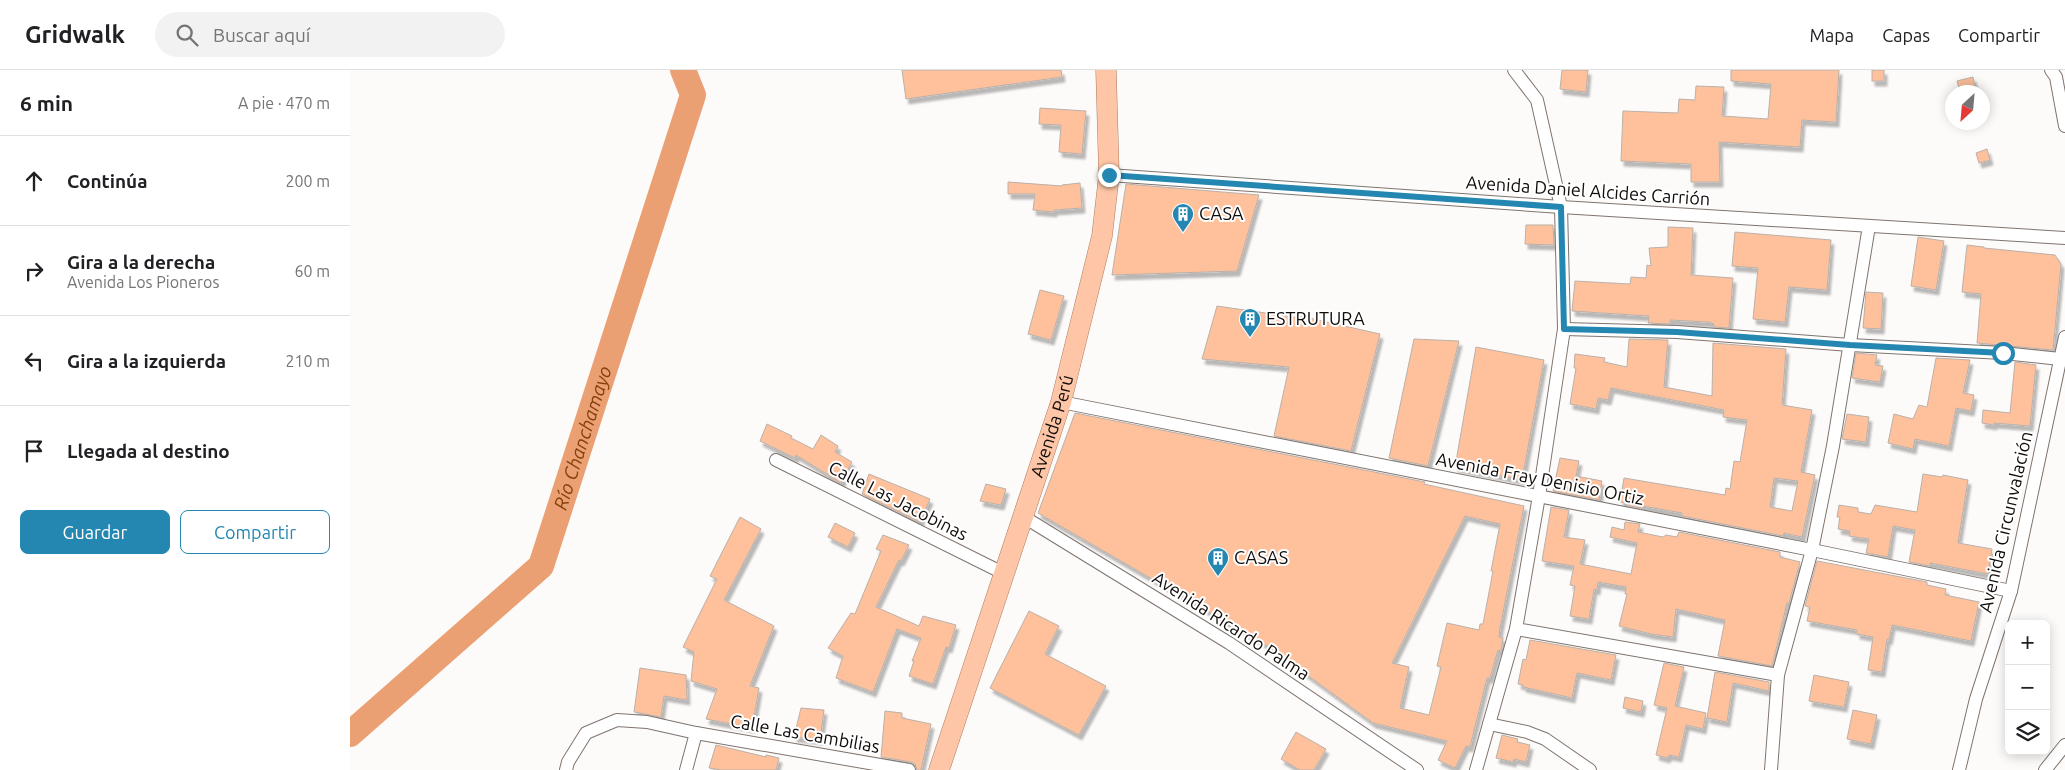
<!DOCTYPE html>
<html lang="es">
<meta charset="utf-8">
<style>
:root{--surface:#fff;--page:#f2f2f2;--text:#202124;--muted:#757577;--line:#e0e0e0;--accent:#2487b1}
body{margin:0;font-family:Ubuntu,sans-serif;background:var(--page);color:var(--text)}
.controls{position:absolute;right:15px;bottom:15px;display:grid;overflow:hidden;border-radius:8px;box-shadow:0 2px 12px #0003}
.controls button{width:45px;height:45px;display:grid;place-items:center;padding:0;border:0;border-bottom:1px solid var(--line);background:var(--surface);color:var(--text);font:25px sans-serif}
.compass{position:absolute;left:1595px;top:15px;width:45px;height:45px;border-radius:50%;background:var(--surface);box-shadow:0 2px 12px #0003;rotate:206deg}
.stop{position:absolute;width:15px;height:15px;margin:-11px;border:4px solid #2487b1;border-radius:50%;background:#fff}
.stop.end{background:#2487b1;border-color:#fff;box-shadow:0 1px 5px #0008}
.list{margin:0;padding:0;list-style:none}
h2{display:flex;justify-content:space-between;align-items:center;height:65px;margin:0;padding:0 20px;font-size:21px}
h2 small{font-size:16px;font-weight:400;color:var(--muted)}
.list li{display:grid;grid-template-columns:32px 1fr auto;gap:15px;align-items:center;box-sizing:border-box;height:90px;padding:0 20px;border-top:1px solid var(--line)}
.list b{display:block;font-size:19px;white-space:nowrap}
.list p{margin:0;font-size:16px;white-space:nowrap;color:var(--muted)}
.list em{font-size:16px;font-style:normal;color:var(--muted)}
.actions{display:flex;gap:10px;padding:15px 20px}
.actions a{flex:1;padding:11px 0;border:1px solid var(--accent);border-radius:8px;text-align:center;font-size:18px;color:var(--accent)}
.actions .main{background:var(--accent);color:#fff}
.icon{flex:none;width:28px;height:28px;fill:none;stroke:currentColor;stroke-width:2;stroke-linecap:round;stroke-linejoin:round}
.map{position:relative;flex:none;width:1715px;height:700px;overflow:hidden}
header{display:flex;align-items:center;gap:30px;box-sizing:border-box;height:70px;padding:0 25px;background:var(--surface);border-bottom:1px solid var(--line)}
header strong{font-size:24px}
nav{display:flex;gap:28px;margin-inline-start:auto;font-size:18px}
.search{width:350px;height:45px;background:var(--page);display:flex;align-items:center;gap:12px;box-sizing:border-box;padding:0 18px;border-radius:28px;color:var(--muted);font-size:19px}
main{display:flex}
aside{flex:1;background:var(--surface)}
.map>svg:first-child{display:block}
.lines{fill:none;stroke-linecap:round;stroke-linejoin:round}
.river{stroke:#eba073;stroke-width:26}
.building{fill:#fec19c;stroke:#bbb0a9;fill-rule:evenodd;filter:url(#shadow)}
.minor-casing{stroke:#7f746e;stroke-width:14}
.trunk-casing{stroke:#aa7c60;stroke-width:21}
.minor{stroke:#fff;stroke-width:12}
.trunk{stroke:#fec6a6;stroke-width:20}
.route{stroke:#2487b1;stroke-width:6}
.labels{text-anchor:middle;stroke-width:4;stroke-linejoin:round;paint-order:stroke}
.street-label{font-size:18px;fill:#100c0a;stroke:#fff}
.poi-label{font-size:18px;fill:#100c0a;stroke:#fff;text-anchor:start}
.water-label{font-size:19px;font-style:italic;fill:#84400b;stroke:#fff}
</style>
<header>
<strong>Gridwalk</strong>
<div class="search"><svg class="icon" aria-label="search" viewBox="0 0 24 24"><circle cx="10" cy="10" r="6"/><path d="M15 15l6 6"/></svg>Buscar aquí</div>
<nav><a>Mapa</a><a>Capas</a><a>Compartir</a></nav>
</header>
<main>
<aside>
<h2>6 min<small>A pie · 470 m</small></h2>
<ul class="list">
<li><svg class="icon" aria-label="ahead" viewBox="0 0 24 24"><path d="M12 20V5M6 11l6-6 6 6"/></svg><div><b>Continúa</b></div><em>200 m</em></li>
<li><svg class="icon" aria-label="right" viewBox="0 0 24 24"><path d="M7 20v-9h11M14 6l5 5-5 5"/></svg><div><b>Gira a la derecha</b><p>Avenida Los Pioneros</p></div><em>60 m</em></li>
<li><svg class="icon" aria-label="left" viewBox="0 0 24 24"><path d="M17 20v-9H6M10 6l-5 5 5 5"/></svg><div><b>Gira a la izquierda</b></div><em>210 m</em></li>
<li><svg class="icon" aria-label="arrive" viewBox="0 0 24 24"><path d="M6 21V4h12l-3 4 3 4H6"/></svg><div><b>Llegada al destino</b></div></li>
</ul>
<div class="actions"><a class="main">Guardar</a><a>Compartir</a></div>
</aside>
<div class="map">
<svg width="1715" height="700" viewBox="0 0 1715 700">
<defs>
<filter id="shadow"><feDropShadow dx="3" dy="5" stdDeviation="1" flood-color="#0004"/></filter>
</defs>
<rect width="100%" height="100%" fill="#fdfbfa"/>
<g class="lines">
<path class="river" id="s1" d="M0,664L191,496L343,25L333,0"/>
</g>
<g class="building">
<polygon points="552,0 711,0 712,7 556,29"/>
<polygon points="1212,0 1238,0 1236,22 1210,19"/>
<polygon points="1381,0 1489,0 1486,52 1452,50 1450,77 1369,72 1370,112 1341,112 1341,94 1271,91 1273,41 1328,43 1329,29 1345,30 1346,16 1374,17 1372,46 1418,49 1421,14 1381,11"/>
<rect x="1522" y="0" width="12" height="11"/>
<polygon points="1623,7 1626,22 1610,22 1607,11"/>
<polygon points="690,38 736,41 732,84 709,82 711,55 689,54"/>
<polygon points="1637,79 1640,90 1629,93 1626,83"/>
<polygon points="658,112 712,116 712,115 730,113 732,138 704,140 704,142 683,140 685,124 658,124"/>
<polygon points="776,114 909,125 887,201 762,205"/>
<polygon points="1176,155 1203,155 1204,175 1175,174"/>
<polygon points="1318,157 1343,158 1341,205 1383,208 1379,258 1364,257 1364,254 1358,252 1320,250 1320,254 1298,253 1299,246 1222,241 1225,211 1280,214 1281,207 1296,208 1297,195 1301,196 1299,178 1318,177"/>
<polygon points="1385,162 1481,170 1477,220 1439,217 1435,252 1403,249 1408,198 1382,196"/>
<polygon points="1568,167 1594,171 1586,220 1561,216"/>
<polygon points="1617,175 1634,177 1634,178 1705,185 1711,194 1703,280 1627,273 1631,224 1612,222"/>
<polygon points="690,220 714,226 701,270 678,264"/>
<polygon points="1516,222 1533,223 1531,259 1513,258"/>
<polygon points="867,236 950,248 950,246 1030,264 1001,381 924,366 939,297 852,289"/>
<polygon points="1064,269 1109,271 1078,396 1039,388"/>
<path d="M1279,269L1318,270L1314,317L1362,326L1363,273L1436,279L1432,335L1462,340L1451,402L1465,405L1452,467L1434,463L1433,466L1332,446V443L1293,436V438L1279,436V433L1270,432L1274,408L1375,425L1376,418L1380,419L1384,391L1390,392L1397,350L1373,347L1374,340L1261,318L1258,330L1248,328L1246,339L1220,334L1226,298H1224L1225,284L1255,288L1254,292L1277,297ZM1424,408L1448,411L1442,441L1420,437Z"/>
<polygon points="1126,277 1194,290 1172,410 1105,397"/>
<polygon points="1506,283 1527,285 1525,295 1533,296 1530,312 1502,308"/>
<polygon points="1586,288 1620,290 1613,323 1624,325 1621,341 1606,338 1599,376 1565,369 1563,379 1538,373 1544,344 1563,349 1569,335 1577,337"/>
<polygon points="1665,292 1686,295 1680,356 1644,353 1644,355 1632,353 1633,340 1660,343"/>
<path d="M725,343L1075,412L1074,414L1174,436L1150,558L1149,567L1153,568L1151,581L1148,580L1140,608H1137L1120,677L1116,676L1105,698L1088,690L1097,671L1023,653L916,575L688,443ZM1115,446L1150,454L1141,501H1143L1133,554H1130L1129,560L1097,553L1087,596L1091,597L1079,645L1050,638L1059,597L1042,593Z"/>
<polygon points="1497,344 1519,347 1516,372 1492,369"/>
<polygon points="417,354 442,366 441,368 463,379 471,365 488,376 485,382 502,392 491,413 446,385 445,388 410,371"/>
<polygon points="1210,388 1229,391 1226,406 1252,411 1249,430 1203,421"/>
<polygon points="519,404 580,429 570,452 512,424"/>
<polygon points="1573,404 1592,407 1593,405 1618,410 1608,473 1642,479 1638,504 1580,493 1580,496 1559,492 1565,460 1543,456 1538,487 1516,483 1519,469 1499,466 1500,461 1488,459 1490,447 1487,447 1489,435 1508,438 1508,442 1521,444 1525,435 1567,442"/>
<polygon points="636,414 656,419 651,435 630,431"/>
<polygon points="1201,437 1219,440 1214,467 1235,470 1230,494 1281,504 1287,473 1260,467 1262,457 1274,460 1275,452 1290,454 1288,462 1313,467 1316,465 1327,467 1329,462 1430,482 1430,487 1450,492 1439,533 1437,533 1422,596 1368,586 1375,550 1326,539 1323,567 1301,564 1269,556 1277,524 1275,524 1276,517 1248,512 1247,520 1244,519 1239,549 1220,546 1225,516 1220,515 1224,496 1192,491"/>
<polygon points="390,447 411,459 374,530 424,556 400,616 409,618 402,658 356,649 367,619 341,611 344,582 333,577 367,509 360,506"/>
<polygon points="485,453 505,463 498,477 478,467"/>
<polygon points="533,465 559,475 551,491 549,490 526,537 569,556 573,546 606,555 599,578 596,577 583,614 559,606 564,591 562,591 571,568 547,559 523,622 486,608 493,586 478,578 501,543 505,544 531,481 526,479"/>
<polygon points="1467,491 1577,512 1577,515 1596,519 1595,525 1629,532 1621,571 1542,555 1539,570 1537,569 1532,602 1518,600 1523,567 1507,564 1507,560 1457,551 1460,537 1455,536"/>
<polygon points="679,541 709,556 695,584 756,616 729,665 640,618"/>
<polygon points="1180,570 1266,585 1261,610 1227,603 1222,628 1173,617 1173,615 1168,614 1173,589 1176,590"/>
<polygon points="1314,593 1334,597 1325,636 1356,643 1353,659 1336,655 1329,687 1319,685 1317,688 1306,685 1317,638 1304,635"/>
<polygon points="290,598 336,605 337,630 314,626 311,647 284,642"/>
<polygon points="1365,602 1419,612 1419,621 1383,613 1377,652 1357,648"/>
<polygon points="1464,605 1499,612 1494,637 1459,631"/>
<polygon points="1275,627 1293,631 1291,642 1273,638"/>
<polygon points="451,638 474,640 470,670 444,667"/>
<polygon points="1503,640 1527,645 1521,674 1497,669"/>
<polygon points="535,641 552,643 552,648 581,654 571,700 567,700 565,694 561,692 531,687"/>
<polygon points="946,662 976,679 964,700 950,700 931,689"/>
<polygon points="1152,665 1168,669 1167,672 1180,675 1176,692 1164,689 1163,692 1146,688"/>
<polygon points="366,675 416,687 416,685 429,688 426,700 371,700 359,698"/>
</g>
<g class="lines">
<g class="minor-casing">
<g id="minor">
<polyline points="1701,0 1706,7 1715,56"/>
<polyline points="759,105 1211,137 1715,168"/>
<polyline points="1214,259 1327,262 1500,275 1653,283 1710,289"/>
<polyline points="711,332 1462,480 1661,521"/>
<polyline points="426,390 653,503"/>
<polyline points="674,447 879,573 1067,700"/>
<polyline points="1166,559 1428,605"/>
<polyline points="1139,654 1177,662 1195,669 1240,700"/>
<polyline points="216,700 218,692 236,663 267,650 297,652 346,663 559,700"/>
<polyline points="336,700 346,663"/>
<polyline points="1126,700 1166,559 1189,426 1214,259 1211,137 1187,30 1164,0"/>
<polyline points="1421,700 1428,605 1462,480 1483,376 1519,156"/>
<polyline points="1609,700 1626,629 1661,521 1715,267"/>
<polyline points="1695,700 1715,675"/>
</g>
</g>
<g class="trunk-casing">
<g id="trunk">
<path id="s2" d="M589,700L711,332L752,166L759,105L756,0"/>
</g>
</g>
<use href="#minor" class="minor"/>
<use href="#trunk" class="trunk"/>
</g>
<g class="lines">
<polyline class="route" points="759,105 1211,137 1214,259 1327,262 1500,275 1653,283"/>
</g>
<defs>
<g id="building-pin" transform="scale(1.125)"><path d="M0 17L-7.5 6A9.5 9.5 0 1 1 7.5 6Z" fill="#2487b1" stroke="#fff"/><path d="M-4-6H4V6H1V3H-1V6H-4ZM-2.5-4.3h1.7v1.8h-1.7ZM.8-4.3h1.7v1.8H.8ZM-2.5-1h1.7V.8h-1.7ZM.8-1h1.7V.8H.8Z" fill="#fff"/></g>
</defs>
<g fill-rule="evenodd">
<use href="#building-pin" x="833" y="144"/>
<use href="#building-pin" x="900" y="249"/>
<use href="#building-pin" x="868" y="488"/>
</g>
<g class="labels">
<g class="street-label">
<text transform="translate(1238 121) rotate(4)" y="6">Avenida Daniel Alcides Carrión</text>
<text dy="6" stroke="none"><textPath href="#s2" startOffset="362">Avenida Perú</textPath></text>
<text transform="translate(1190 409) rotate(11)" y="6">Avenida Fray Denisio Ortiz</text>
<text transform="translate(548 431) rotate(27)" y="6">Calle Las Jacobinas</text>
<text transform="translate(1656 452) rotate(-77)" y="6">Avenida Circunvalación</text>
<text transform="translate(881 556) rotate(33)" y="6">Avenida Ricardo Palma</text>
<text transform="translate(455 664) rotate(10)" y="6">Calle Las Cambilias</text>
</g>
<g class="poi-label">
<text x="849" y="150">CASA</text>
<text x="916" y="255">ESTRUTURA</text>
<text x="884" y="494">CASAS</text>
</g>
<g class="water-label">
<text dy="7" stroke="none"><textPath href="#s1" startOffset="389">Río Chanchamayo</textPath></text>
</g>
</g>
</svg>
<div class="controls">
<button>+</button>
<button>−</button>
<button><svg class="icon" aria-label="layers" viewBox="0 0 24 24"><path d="M12 4l9 5-9 5-9-5zM3 14l9 5 9-5"/></svg></button>
</div>
<svg class="compass" viewBox="-18 -18 36 36"><path d="M0-13l5 13h-10z" fill="#e53935"/><path d="M0 13l5-13h-10z" fill="#757577"/></svg>
<div class="stop" style="left:1653px;top:283px"></div>
<div class="stop end" style="left:759px;top:105px"></div>
</div>
</main>
